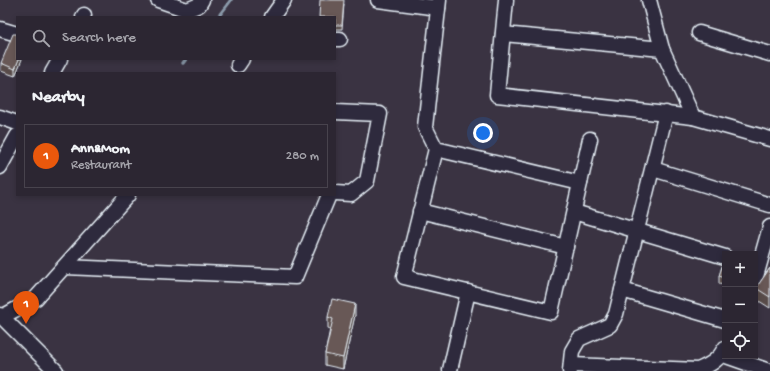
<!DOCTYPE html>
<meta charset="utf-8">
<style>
:root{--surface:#2c2632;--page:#342e3a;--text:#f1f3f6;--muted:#a6a5ac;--line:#48434d;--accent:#ea580c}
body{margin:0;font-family:"Gochi Hand",sans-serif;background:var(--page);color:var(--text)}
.controls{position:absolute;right:12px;bottom:12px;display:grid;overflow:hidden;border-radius:0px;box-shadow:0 2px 6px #0003}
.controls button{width:36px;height:36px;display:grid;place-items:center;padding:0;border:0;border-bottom:1px solid var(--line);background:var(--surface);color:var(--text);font:20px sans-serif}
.you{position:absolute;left:483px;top:133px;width:14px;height:14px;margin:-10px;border:3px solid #fff;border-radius:50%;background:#1a73e8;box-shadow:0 0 0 6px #1a73e833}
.badge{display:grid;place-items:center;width:26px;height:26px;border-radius:50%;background:var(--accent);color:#fff;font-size:13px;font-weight:700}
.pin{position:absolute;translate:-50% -33px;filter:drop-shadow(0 1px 2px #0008)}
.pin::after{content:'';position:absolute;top:21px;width:14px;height:12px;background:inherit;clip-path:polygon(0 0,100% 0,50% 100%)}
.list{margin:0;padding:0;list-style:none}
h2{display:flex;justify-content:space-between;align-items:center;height:52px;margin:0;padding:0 16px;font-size:17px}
h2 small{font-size:13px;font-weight:400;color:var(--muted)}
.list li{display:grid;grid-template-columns:26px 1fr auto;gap:12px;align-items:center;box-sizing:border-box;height:64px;margin:0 8px 8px;padding:0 8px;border:1px solid var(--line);border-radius:0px}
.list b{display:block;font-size:15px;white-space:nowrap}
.list p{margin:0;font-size:13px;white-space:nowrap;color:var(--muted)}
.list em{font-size:13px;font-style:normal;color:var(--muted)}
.icon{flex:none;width:22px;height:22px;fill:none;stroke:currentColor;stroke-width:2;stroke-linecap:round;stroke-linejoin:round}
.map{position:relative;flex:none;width:770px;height:371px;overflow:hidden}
.search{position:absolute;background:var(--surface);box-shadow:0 2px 6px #0003;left:16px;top:16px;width:320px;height:44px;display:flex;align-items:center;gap:10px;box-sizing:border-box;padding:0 14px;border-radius:0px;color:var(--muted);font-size:15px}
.panel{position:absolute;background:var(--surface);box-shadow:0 2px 6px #0003;left:16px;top:72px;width:320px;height:124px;border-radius:0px}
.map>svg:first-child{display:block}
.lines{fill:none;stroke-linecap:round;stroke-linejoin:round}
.stream{stroke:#8c9cac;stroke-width:3.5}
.minor-casing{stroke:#e8f1f8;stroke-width:17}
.minor{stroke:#2f2a3d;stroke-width:14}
.wall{fill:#594c4a;stroke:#e8f1f8}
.shaded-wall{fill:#493e3c;stroke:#e8f1f8}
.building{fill:#685856;stroke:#e8f1f8}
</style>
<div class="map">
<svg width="770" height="371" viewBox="0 0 770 371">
<rect width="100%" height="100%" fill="#3a3342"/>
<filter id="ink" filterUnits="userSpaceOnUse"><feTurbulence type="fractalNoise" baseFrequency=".025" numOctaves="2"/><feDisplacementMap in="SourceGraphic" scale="8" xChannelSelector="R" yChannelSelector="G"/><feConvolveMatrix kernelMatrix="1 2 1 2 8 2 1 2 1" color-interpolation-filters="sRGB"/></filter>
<g filter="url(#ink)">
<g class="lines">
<g class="stream">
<polyline points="218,17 231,0"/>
<polyline points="183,63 186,59"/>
</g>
<g class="minor-casing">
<g id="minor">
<polyline points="158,0 187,10 199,5 202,0"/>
<polyline points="378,0 438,8"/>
<polyline points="439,0 425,127 436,149 580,183"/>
<polyline points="506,0 497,95 693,117 770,139"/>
<polyline points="649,0 662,49 693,117"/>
<polyline points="83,17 84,15"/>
<polyline points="272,17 284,0"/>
<polyline points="0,29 17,34"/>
<polyline points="699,33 770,54"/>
<polyline points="503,34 662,49"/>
<polyline points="335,39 340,39"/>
<polyline points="238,65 242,59"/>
<polyline points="52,73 60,59"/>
<polyline points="335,112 380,114 367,181 351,194 335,193"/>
<polyline points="0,117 17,123"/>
<polyline points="436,149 404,277 551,312 590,139"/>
<polyline points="0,167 17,136"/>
<polyline points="653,169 770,205"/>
<polyline points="420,211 566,247"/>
<polyline points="574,212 725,257"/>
<polyline points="65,267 295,277 329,195"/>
<polyline points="755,280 770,227"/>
<polyline points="622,290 725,320"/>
<polyline points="0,315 56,371"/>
<polyline points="2,317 36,298 128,195"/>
<polyline points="726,356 769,371"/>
<path d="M571,365L698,370C710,365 719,360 725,348"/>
<polyline points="450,370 468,292"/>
<polyline points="570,371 572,351 579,339 610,325 616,314 666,113"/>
</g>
</g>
<use href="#minor" class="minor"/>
</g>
<g class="wall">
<polygon points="344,4 342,29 335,29 335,17"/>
<polygon points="17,59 22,59 15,76 1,71 1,63"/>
<polygon points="725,257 725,285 719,284 719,276"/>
<polygon points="770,268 770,308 756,299 756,288"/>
<polygon points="355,315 343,369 325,365 325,354 330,329 328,328 328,317"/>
</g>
<g class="shaded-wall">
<polygon points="19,59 22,59 15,76 15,69"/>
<polygon points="355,304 355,315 343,369 343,358"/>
</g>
<g class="building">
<polygon points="320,0 344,0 342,25 335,25 335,17 319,17"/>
<polygon points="13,34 17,34 17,59 19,59 15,69 1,63"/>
<polygon points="725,257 725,278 719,276"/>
<polygon points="770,268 770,297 756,288"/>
<polygon points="332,299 355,304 343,358 325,354 333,319 328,317"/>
</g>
</g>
</svg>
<div class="controls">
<button>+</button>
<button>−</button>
<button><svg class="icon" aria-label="locate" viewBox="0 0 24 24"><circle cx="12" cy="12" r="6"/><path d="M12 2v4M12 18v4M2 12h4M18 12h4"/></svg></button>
</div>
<div class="you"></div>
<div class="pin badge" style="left:26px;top:324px">1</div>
<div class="search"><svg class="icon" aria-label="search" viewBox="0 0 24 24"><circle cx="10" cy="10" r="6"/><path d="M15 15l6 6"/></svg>Search here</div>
<section class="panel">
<h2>Nearby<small></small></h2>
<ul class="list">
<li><span class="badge">1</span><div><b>Ann&amp;Mom</b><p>Restaurant</p></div><em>280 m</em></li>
</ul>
</section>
</div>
